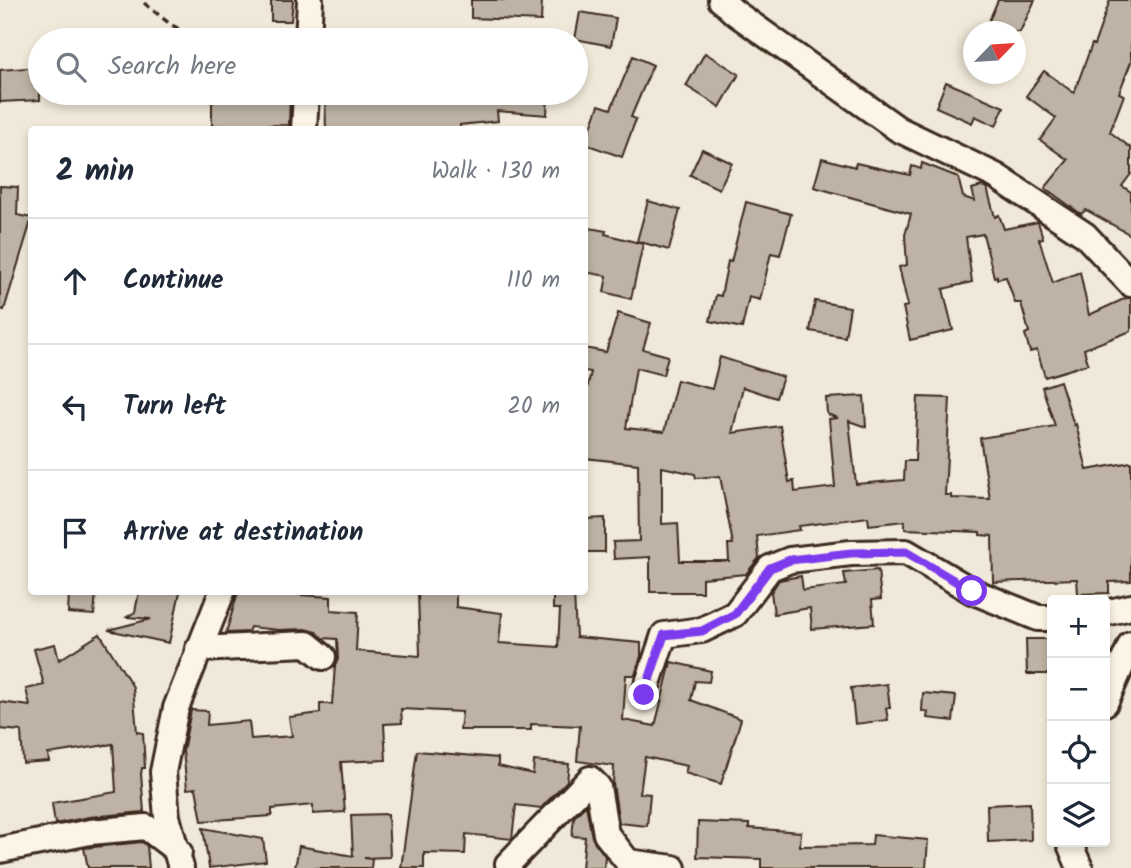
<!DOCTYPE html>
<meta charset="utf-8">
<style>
:root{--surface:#fff;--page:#f2f2f3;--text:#1f2937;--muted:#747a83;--line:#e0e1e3}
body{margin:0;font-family:Kalam,sans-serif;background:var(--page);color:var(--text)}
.controls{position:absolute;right:21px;bottom:21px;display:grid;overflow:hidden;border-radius:7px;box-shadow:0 4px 10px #0003}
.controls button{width:63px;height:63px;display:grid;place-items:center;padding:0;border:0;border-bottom:2px solid var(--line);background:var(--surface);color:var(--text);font:35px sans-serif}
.compass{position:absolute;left:963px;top:21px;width:63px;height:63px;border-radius:50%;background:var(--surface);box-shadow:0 4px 10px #0003;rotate:65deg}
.stop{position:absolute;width:21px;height:21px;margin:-16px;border:5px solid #7c3aed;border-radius:50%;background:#fff}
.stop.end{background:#7c3aed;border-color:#fff;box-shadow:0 2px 7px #0008}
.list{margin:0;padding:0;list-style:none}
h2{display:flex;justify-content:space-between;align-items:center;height:91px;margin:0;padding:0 28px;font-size:30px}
h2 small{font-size:23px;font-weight:400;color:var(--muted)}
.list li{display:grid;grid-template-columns:46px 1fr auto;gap:21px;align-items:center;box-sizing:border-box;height:126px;padding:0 28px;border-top:2px solid var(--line)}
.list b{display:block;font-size:26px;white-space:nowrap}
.list em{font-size:23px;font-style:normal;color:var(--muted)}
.icon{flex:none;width:38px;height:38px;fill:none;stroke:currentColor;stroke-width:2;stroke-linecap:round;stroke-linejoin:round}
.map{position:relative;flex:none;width:1131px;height:868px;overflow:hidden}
.search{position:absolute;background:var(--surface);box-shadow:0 4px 10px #0003;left:28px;top:28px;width:560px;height:77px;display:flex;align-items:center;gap:18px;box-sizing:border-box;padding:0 24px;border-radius:38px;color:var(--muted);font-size:26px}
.panel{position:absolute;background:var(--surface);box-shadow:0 4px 10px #0003;left:28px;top:126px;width:560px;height:469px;border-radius:7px}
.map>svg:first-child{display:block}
.building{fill:#beb3a4;stroke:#3b2a1e;stroke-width:2;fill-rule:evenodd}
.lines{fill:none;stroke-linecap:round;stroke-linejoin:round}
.minor-casing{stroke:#3b2a1e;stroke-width:30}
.path{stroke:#3b2a1e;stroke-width:3.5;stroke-dasharray:7 5;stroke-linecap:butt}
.minor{stroke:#fcf5e5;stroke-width:24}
.route{stroke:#7c3aed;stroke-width:9}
</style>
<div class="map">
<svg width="1131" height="868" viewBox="0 0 1131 868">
<rect width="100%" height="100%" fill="#f0e9d9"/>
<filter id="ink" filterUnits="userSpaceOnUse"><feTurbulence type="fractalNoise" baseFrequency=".0143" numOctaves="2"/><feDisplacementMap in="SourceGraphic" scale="14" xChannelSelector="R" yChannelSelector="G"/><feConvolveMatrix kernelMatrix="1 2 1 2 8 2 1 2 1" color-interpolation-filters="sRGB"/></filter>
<g filter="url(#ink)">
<g class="building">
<polygon points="271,0 293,0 291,21 271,21"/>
<polygon points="471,0 542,0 541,21 471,18"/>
<polygon points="998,0 1035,0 1020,32 984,32"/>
<polygon points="1110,0 1131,0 1131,62 1119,93 1124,95 1110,132 1131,148 1131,174 1122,186 1131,192 1131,235 1086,210 1081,214 1045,188 1068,160 1040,140 1056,118 1026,96 1044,71 1074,93 1092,44 1094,45"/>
<polygon points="580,12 616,18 611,46 575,39"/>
<polygon points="705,53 739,74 720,107 686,86"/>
<polygon points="633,56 653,65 631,117 636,119 622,157 585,144 599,105 611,109"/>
<polygon points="40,67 40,100 0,102 0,70"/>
<polygon points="946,82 1004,107 996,126 975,116 972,123 936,107"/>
<polygon points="230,93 290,93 289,125 212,126 212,102 231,97"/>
<polygon points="325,93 391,93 391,98 429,95 428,93 548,93 547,115 497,111 498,121 460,125 460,130 326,130"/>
<polygon points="702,149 732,163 719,189 690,175"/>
<polygon points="822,158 855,167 856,163 910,175 912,166 921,169 922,163 958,177 963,197 975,201 972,189 982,186 987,188 995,217 999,215 1004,229 1038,222 1043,238 1039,239 1053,283 1080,272 1089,315 1126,298 1131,298 1131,331 1084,349 1088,364 1045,377 1037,350 1030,352 1025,334 1029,332 1021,303 1015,303 1006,277 997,279 997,276 994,277 983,234 966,237 972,282 943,289 953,330 910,340 903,307 908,306 899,267 907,265 905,235 911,214 814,187"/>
<polygon points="0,186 18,187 17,215 32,218 4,310 0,309"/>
<polygon points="648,201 680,210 669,250 637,241"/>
<polygon points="746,202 791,214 780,255 771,253 760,300 749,297 742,328 710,321 716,295 721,296 728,261 731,262"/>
<polygon points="584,227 606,231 605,234 643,244 631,299 604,292 607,276 584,272"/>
<polygon points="815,301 850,307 845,337 810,331"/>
<path d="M618,313L651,323L643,349L668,356L663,375L636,368L626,428L664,432L677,380L712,389L720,357L783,377L776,398L743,387L732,433L780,426L789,482L794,481L795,492L835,487L829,419L838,418L827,414L826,398L864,396L866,427L849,421L856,484L904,480L905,461H915L918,397L950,398L945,495H951V498L990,499L980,438L1055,426L1042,387L1060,381L1074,425L1076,424L1087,470L1131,462V581L1109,582V593L1078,594L1077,579L993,582L992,536L980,535V532L905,529V521L869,525L868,517L799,526L800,530L757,536L759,558L746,574L702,578V592H650V557L614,559L613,542L639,541L638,464L585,458L584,401L591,372L584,371V348L606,352ZM662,467L695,474L696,478L720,476L733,544H728L729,561H680L678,523L662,524Z"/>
<polygon points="605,518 605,552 584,552 584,519"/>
<polygon points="878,570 881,599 872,600 874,624 812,629 810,608 774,614 771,592 779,580 801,576 803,590 846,585 844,573"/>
<polygon points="69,592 96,592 94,615 68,613"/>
<polygon points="139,592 180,592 169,643 108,630 151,619 127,617 135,612"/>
<polygon points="238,592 302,592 301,595 331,597 331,610 358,612 356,651 420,656 418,592 456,592 456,607 502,613 499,643 558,647 560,609 553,609 553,592 574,592 576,637 641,643 641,656 635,675 626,675 623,720 655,726 671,662 711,671 709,682 695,681 691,700 741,719 721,784 685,773 687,766 645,757 640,793 650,794 647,826 619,823 613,784 614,766 577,761 580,726 531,724 531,730 460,730 462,712 401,709 402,723 384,724 386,760 341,762 345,812 313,814 313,805 272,809 272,816 202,821 196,788 187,789 183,751 191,710 208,711 207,725 249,721 251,739 292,736 289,717 320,713 320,704 332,704 335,666 338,659 337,639 323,638 316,632 306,629 279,630 250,627 248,632 226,633"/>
<polygon points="100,634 133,687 137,732 143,733 145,768 142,768 141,774 144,812 89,817 55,824 52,803 116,792 113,744 48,754 49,761 23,763 21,731 0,729 0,702 30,706 26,689 44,685 34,649 55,644 59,660"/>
<polygon points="1026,639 1052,639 1052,674 1027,674"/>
<polygon points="887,684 890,708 886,708 888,720 855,724 851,688"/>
<polygon points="923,693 956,696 953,721 927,718 928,712 922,711"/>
<polygon points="417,751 498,758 498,766 533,774 534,761 569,764 567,781 541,808 516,805 512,839 466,834 465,854 424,853 424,868 401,868"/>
<polygon points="1030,803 1031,840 988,842 987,805"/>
<polygon points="586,805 592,837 605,856 604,868 582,868 585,837 572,836 574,817"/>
<polygon points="388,814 390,857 364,858 372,859 371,868 295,868 299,846 353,856 351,815"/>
<polygon points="698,822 749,824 749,828 801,832 800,846 872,845 873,835 928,840 926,868 761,868 761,859 697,857"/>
<polygon points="203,828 263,839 266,861 209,868"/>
<polygon points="142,842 147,846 149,868 88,868 84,848"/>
</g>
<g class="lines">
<g class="minor-casing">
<g id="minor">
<polyline points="721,0 734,12 898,129 996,176 1085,235 1131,284"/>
<polyline points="308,40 310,0"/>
<polyline points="304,130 306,93"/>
<polyline points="1105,613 1131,607"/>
<polyline points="198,649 307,644 323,657"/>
<polyline points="644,695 664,635 702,630 735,614 770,568 790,560 851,553 906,552 972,591 1038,618 1052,618"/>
<polyline points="1105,703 1131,644"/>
<polyline points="1069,842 1080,868"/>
<polyline points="0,850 90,832 146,827 179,852"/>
<polyline points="181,868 167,817 163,772 176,708 222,592"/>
<polyline points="509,868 508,864 590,779 598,787 606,834 628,862 673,868"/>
</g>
</g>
<polyline class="path" points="144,3 170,24 199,40"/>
<use href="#minor" class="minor"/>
</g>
</g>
<g class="lines" filter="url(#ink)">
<polyline class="route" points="644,695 664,635 702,631 735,614 770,568 790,560 851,553 906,552 972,591"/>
</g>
</svg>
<div class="controls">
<button>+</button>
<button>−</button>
<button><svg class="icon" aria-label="locate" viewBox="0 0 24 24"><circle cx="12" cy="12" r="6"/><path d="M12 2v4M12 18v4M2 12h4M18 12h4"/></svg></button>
<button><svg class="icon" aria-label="layers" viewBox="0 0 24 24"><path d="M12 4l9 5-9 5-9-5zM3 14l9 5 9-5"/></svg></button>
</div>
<svg class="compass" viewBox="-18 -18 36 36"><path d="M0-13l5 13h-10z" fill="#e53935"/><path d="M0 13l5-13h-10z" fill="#747a83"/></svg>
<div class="stop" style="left:972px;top:591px"></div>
<div class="stop end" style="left:644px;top:695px"></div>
<div class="search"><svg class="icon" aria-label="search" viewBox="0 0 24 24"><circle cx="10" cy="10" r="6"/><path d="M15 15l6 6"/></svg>Search here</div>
<section class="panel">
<h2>2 min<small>Walk · 130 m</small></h2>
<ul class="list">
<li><svg class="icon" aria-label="ahead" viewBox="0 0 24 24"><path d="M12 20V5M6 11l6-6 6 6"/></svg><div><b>Continue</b></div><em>110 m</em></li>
<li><svg class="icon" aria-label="left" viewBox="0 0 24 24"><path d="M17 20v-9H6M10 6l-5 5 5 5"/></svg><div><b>Turn left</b></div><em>20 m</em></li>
<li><svg class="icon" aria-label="arrive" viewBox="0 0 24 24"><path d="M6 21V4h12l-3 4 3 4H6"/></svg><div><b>Arrive at destination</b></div></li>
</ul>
</section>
</div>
